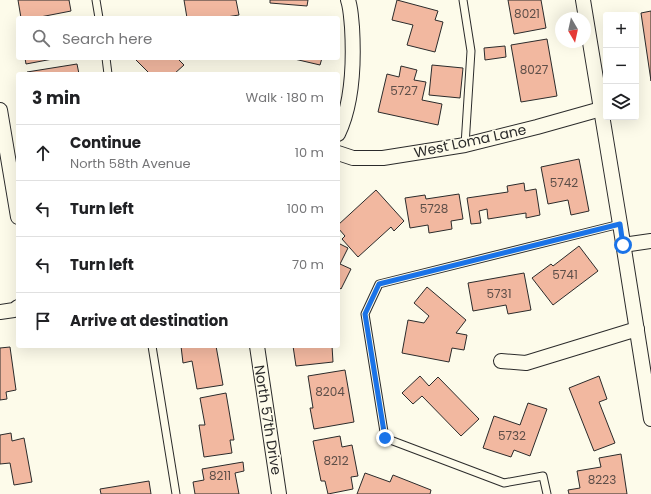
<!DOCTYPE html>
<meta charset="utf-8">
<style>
:root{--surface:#fff;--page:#f6f6f6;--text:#202124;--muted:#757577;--line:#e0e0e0}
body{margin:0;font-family:Poppins,sans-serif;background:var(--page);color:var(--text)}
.controls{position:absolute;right:12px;top:12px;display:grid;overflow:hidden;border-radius:4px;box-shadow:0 4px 16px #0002}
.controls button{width:36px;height:36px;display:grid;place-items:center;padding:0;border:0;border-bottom:1px solid var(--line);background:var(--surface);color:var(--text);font:20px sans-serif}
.compass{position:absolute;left:555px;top:12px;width:36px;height:36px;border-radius:50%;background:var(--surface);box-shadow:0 4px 16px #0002;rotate:171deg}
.stop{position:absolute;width:12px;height:12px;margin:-9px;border:3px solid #1a73e8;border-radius:50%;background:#fff}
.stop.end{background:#1a73e8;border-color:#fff;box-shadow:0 1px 4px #0008}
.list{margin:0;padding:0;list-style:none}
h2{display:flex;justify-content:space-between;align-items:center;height:52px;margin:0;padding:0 16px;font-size:17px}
h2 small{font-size:13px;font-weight:400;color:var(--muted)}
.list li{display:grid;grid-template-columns:26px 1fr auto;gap:12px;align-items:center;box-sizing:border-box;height:56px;padding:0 16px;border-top:1px solid var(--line)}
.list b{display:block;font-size:15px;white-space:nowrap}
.list p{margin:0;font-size:13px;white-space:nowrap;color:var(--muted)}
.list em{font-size:13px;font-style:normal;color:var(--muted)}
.icon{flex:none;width:22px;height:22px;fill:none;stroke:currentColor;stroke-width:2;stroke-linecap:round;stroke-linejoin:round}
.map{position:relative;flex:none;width:651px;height:494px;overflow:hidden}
.search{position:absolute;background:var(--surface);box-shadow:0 4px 16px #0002;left:16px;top:16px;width:324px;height:44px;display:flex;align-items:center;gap:10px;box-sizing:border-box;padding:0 14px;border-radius:4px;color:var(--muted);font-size:15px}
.panel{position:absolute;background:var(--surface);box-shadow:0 4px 16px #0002;left:16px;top:72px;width:324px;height:276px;border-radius:4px}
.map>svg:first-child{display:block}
.building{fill:#f2b8a0;stroke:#2b2b2b}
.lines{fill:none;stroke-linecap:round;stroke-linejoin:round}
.lane-casing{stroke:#2b2b2b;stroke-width:9}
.street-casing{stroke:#2b2b2b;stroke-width:16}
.lane{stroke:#fdfbea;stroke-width:7}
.street{stroke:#fdfbea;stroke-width:14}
.route{stroke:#1a73e8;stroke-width:5}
.labels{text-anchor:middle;stroke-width:3;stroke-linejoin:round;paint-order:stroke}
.number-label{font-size:12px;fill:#5d4e48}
.street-label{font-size:14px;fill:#2b2b2b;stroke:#fdfbea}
</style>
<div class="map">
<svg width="651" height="494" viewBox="0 0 651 494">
<rect width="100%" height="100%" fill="#fdfbea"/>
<g class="building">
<polygon points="18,0 69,0 71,11 35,18 21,18"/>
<polygon points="184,0 236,0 239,15 220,18 187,18"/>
<polygon points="270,0 308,0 307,6 270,3"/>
<polygon points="397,0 438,11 435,20 443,22 435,52 407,45 413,25 392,20"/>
<polygon points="508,0 541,0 546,28 514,34"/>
<polygon points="651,11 651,81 641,13"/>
<polygon points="547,39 557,96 521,102 511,45"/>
<polygon points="505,46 506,57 485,60 484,48"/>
<polygon points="25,58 58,58 26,64"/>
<polygon points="134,58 177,58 184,65 174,74 150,74"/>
<polygon points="290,58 322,58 320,65"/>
<polygon points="77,64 79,74 27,74 27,72"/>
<polygon points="432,65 463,68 460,98 429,95"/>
<polygon points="401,66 417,70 414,80 426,82 422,100 442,104 438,125 378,112 387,74 399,77"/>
<polygon points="579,159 589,211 571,215 568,200 548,204 541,167"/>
<polygon points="524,183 525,191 536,189 540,215 526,218 526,213 488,219 487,209 479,211 481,223 471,224 467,198 508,192 507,186"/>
<polygon points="376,190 404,221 394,231 391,227 358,257 342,239 345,236 338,228 338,225"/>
<polygon points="459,194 463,219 451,221 452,229 429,233 428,225 410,228 405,198 425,195 426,199"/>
<polygon points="338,243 348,248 340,264 351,269 341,289 338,287"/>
<polygon points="579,246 598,271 553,305 532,278 551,264 553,266"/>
<polygon points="524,273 531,310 508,314 506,305 473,311 468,283"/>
<polygon points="427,287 466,320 456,333 467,335 464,350 452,348 449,362 402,353 408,320 424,323 429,316 414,303"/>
<polygon points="181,346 216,346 223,385 197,389 192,361 183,363"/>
<polygon points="293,346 332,346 333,362 296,366"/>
<polygon points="10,347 16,390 6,392 7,399 0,400 0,348"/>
<polygon points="345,370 354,422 314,429 310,408 313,408 308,376"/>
<polygon points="420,376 429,386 438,377 479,419 461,436 422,396 413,404 402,393"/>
<polygon points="599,376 607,399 599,402 615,443 594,451 569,388"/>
<polygon points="226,393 234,440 230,440 232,453 204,457 199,425 205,425 200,398"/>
<polygon points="528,403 547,409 530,456 514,450 511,457 483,448 494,416 520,425"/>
<polygon points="11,433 12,441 24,438 32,482 14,485 10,463 0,464 0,435"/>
<polygon points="340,436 342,447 352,445 358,476 351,477 353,489 328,494 325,481 321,481 313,441"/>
<polygon points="621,454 627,494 569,494 568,490 580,488 577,471 601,467 599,458"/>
<polygon points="243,462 244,471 235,473 239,494 195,494 193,482 204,480 202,469"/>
<polygon points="365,473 390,482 393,475 431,490 430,494 357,494"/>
<polygon points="149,481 151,494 101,494 100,489"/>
</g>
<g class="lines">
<g class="lane-casing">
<g id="lane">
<polyline points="96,0 99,18"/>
<polyline points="463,0 471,51 465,145"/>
<polyline points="106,58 108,74"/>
<polyline points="152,346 176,494"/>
<polyline points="547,494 543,476 504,483 385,438 365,314 379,284 620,224"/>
</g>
</g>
<g class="street-casing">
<g id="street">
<polyline points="583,0 620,224 651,419"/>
<polyline points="0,110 18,217"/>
<path d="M338,134C353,103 354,61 352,27C351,18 351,9 348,0"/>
<polyline points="338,153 353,158 383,158 465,145 537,127 601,109"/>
<polyline points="623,245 651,241"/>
<polyline points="0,312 14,310 18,307"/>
<polyline points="257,346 279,494"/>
<polyline points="501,361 526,363 637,329"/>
</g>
</g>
<use href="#lane" class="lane"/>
<use href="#street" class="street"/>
</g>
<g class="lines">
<polyline class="route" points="385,438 365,314 379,284 620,224 623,245"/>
</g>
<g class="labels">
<g class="number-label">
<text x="527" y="18">8021</text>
<text x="534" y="74">8027</text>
<text x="404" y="95">5727</text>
<text x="564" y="187">5742</text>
<text x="434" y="213">5728</text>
<text x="565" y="279">5741</text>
<text x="499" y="298">5731</text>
<text x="330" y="396">8204</text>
<text x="512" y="440">5732</text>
<text x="336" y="465">8212</text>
<text x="220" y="480">8211</text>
<text x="602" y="484">8223</text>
</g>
<g class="street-label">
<text transform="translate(470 141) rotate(-12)" y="5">West Loma Lane</text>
<text transform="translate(268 420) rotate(81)" y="5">North 57th Drive</text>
</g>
</g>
</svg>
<div class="controls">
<button>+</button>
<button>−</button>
<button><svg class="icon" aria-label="layers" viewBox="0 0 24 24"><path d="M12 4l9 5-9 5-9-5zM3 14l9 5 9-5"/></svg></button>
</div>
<svg class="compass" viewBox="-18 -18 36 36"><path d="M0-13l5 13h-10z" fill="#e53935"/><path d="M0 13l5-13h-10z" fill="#757577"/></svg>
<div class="stop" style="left:623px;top:245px"></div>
<div class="stop end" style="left:385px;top:438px"></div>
<div class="search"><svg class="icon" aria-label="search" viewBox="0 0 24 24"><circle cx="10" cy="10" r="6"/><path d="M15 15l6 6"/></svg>Search here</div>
<section class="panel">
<h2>3 min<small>Walk · 180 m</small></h2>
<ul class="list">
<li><svg class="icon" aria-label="ahead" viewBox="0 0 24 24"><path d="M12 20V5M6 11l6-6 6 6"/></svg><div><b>Continue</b><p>North 58th Avenue</p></div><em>10 m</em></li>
<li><svg class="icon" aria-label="left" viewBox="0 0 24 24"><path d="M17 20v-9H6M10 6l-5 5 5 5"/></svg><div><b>Turn left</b></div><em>100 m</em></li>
<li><svg class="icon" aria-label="left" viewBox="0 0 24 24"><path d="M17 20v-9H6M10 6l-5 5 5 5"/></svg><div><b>Turn left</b></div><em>70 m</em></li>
<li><svg class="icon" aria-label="arrive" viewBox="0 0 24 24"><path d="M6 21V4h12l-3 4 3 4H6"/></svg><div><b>Arrive at destination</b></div></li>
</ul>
</section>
</div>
